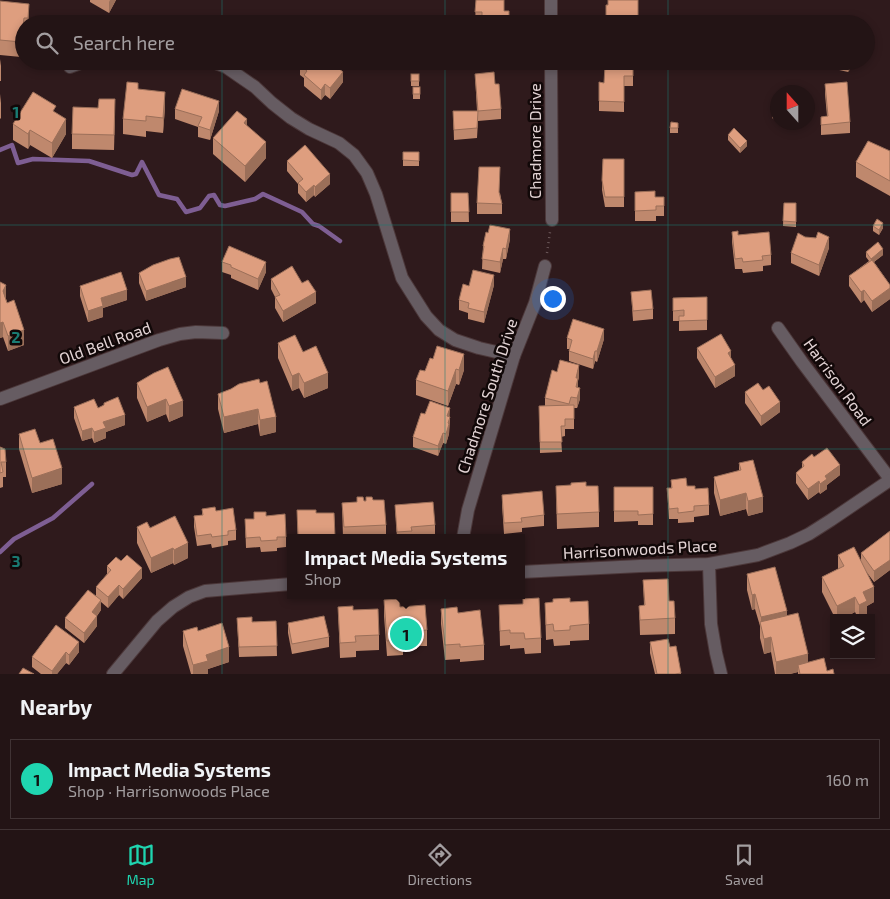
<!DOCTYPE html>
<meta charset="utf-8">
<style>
:root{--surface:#231415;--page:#2b1d1e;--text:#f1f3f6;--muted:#a39ea0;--line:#403334;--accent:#1fd5b0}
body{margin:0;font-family:"Exo 2",sans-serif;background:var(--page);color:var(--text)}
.controls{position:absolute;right:15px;bottom:15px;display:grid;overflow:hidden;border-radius:0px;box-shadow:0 2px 8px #0003}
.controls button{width:45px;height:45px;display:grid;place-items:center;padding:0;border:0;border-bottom:1px solid var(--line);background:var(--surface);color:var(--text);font:25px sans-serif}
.compass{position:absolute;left:770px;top:85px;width:45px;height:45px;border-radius:50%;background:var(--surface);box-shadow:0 2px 8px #0003;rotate:339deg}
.you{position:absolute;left:552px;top:298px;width:18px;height:18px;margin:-12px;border:4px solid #fff;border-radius:50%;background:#1a73e8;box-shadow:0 0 0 8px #1a73e833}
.badge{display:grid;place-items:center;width:32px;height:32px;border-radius:50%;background:var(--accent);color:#111;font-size:16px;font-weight:700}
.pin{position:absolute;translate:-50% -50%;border:2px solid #fff;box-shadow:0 1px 5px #0006}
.popup{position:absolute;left:287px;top:534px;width:238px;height:65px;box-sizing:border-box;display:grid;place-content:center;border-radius:0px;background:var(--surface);filter:drop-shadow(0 1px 4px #0005);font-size:16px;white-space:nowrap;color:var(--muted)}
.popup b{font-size:19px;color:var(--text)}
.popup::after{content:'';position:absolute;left:50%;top:100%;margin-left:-10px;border:10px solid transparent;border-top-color:var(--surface)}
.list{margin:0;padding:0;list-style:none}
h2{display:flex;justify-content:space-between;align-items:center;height:65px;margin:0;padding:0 20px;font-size:21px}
h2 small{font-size:16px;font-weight:400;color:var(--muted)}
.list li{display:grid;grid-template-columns:32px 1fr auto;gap:15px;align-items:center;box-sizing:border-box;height:80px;margin:0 10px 10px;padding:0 10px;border:1px solid var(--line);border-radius:0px}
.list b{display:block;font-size:19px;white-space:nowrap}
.list p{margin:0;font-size:16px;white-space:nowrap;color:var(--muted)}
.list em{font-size:16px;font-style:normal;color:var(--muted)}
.icon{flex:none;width:28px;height:28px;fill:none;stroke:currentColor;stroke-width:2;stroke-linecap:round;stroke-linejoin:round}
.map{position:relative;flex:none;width:890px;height:674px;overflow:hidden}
.search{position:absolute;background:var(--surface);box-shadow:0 2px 8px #0003;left:15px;right:15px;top:15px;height:55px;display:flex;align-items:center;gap:12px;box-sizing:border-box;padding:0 18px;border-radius:28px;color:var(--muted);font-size:19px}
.sheet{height:155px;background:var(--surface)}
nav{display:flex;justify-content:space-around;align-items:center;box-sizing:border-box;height:70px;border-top:1px solid var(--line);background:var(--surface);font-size:14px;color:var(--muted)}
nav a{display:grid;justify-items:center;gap:2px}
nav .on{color:var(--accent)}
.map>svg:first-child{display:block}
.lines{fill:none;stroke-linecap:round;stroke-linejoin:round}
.stream{stroke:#7e5e93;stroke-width:4.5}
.street-casing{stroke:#4c383a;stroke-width:14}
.path{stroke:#6b585a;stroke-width:2.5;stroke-dasharray:1 4;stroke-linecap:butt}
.street{stroke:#665c62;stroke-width:12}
.wall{fill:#bf886d}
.shaded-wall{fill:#9b6f59}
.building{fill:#de9e7f;stroke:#9b6f59}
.grid{fill:none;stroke:#1a7b73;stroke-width:1;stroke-opacity:0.55}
.labels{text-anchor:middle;stroke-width:5;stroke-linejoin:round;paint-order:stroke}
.street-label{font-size:16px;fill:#e3d4d5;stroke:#110808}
.grid-label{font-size:16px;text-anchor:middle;font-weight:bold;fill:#1a7b73;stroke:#110808;stroke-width:5;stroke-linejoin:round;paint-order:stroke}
</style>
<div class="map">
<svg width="890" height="674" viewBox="0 0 890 674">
<rect width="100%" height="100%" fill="#2f1a1c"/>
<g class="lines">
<g class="stream">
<polyline points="0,150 12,145 18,163 33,159 89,161 132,175 136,174 142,162 159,195 177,199 186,212 200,208 209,196 214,195 220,205 225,206 255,199 263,194 302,212 313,224 319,226 340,241"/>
<polyline points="0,552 14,539 53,518 92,484"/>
</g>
<g class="street-casing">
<g id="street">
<polyline points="551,0 551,24"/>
<polyline points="210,61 226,67 239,76 255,87 272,103 291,118 309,129 339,143 354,155 367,173 376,194 402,278 426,316 439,330 455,340 479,348 514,356"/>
<polyline points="551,61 552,220"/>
<polyline points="70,67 86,61"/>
<polyline points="778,328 802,362 890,479"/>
<polyline points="0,399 159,340 180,334 196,332 223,333"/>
<polyline points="463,538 468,510 514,356 535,303 545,266"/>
<polyline points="709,564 711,624 716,653 721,674"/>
<polyline points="521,572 640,566 709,564 758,555 790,543 809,534 831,520 890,480"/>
<polyline points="113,674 157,621 173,607 189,597 205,591 291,584"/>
</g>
</g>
<polyline class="path" points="547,253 550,232"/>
<use href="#street" class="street"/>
</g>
<g class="wall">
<polygon points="90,0 116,0 109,13 90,2"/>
<polygon points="476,0 504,11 509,24 475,24"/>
<polygon points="638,0 638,24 603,24 606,23 607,5"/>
<polygon points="0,1 29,19 29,24 24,24 21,57 0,55"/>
<polygon points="0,59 1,66 1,81 0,81"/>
<polygon points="340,61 340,69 343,82 330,99 325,95 321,100 304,86 304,78 300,75 300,65"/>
<polygon points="826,61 854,61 853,65 848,72 826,67"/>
<polygon points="633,65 633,86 624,86 624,112 599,111 599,82 604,83"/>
<rect x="411" y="74" width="8" height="12"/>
<polygon points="475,74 495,84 501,109 501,119 478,121 477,138 454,140 453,111 477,111"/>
<polygon points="825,84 850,122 850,133 821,135 821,117 827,116 825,94"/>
<rect x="413" y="87" width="7" height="12"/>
<polygon points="138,89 165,107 163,133 146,131 146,137 123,134 123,119"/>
<polygon points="0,94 1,103 1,118 0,119"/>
<polygon points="98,108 115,114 114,150 72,149 72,134"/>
<polygon points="778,108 778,122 772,118 772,113"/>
<polygon points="175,109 219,111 210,140 198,137 198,127 175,119"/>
<polygon points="56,113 66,134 52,158 30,145 28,149 13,140 13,124"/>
<polygon points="247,126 266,158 245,182 213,154 213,138"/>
<rect x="670" y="128" width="8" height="5"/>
<polygon points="728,135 747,146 740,153 728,140"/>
<polygon points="890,151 890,196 856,177 856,162"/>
<rect x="403" y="152" width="16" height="14"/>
<polygon points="603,159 624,159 624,207 605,207 602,190"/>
<polygon points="287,161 330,184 315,197 314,195 306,202 298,193 298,184 287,171"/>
<polygon points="635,192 655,197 664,197 664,216 656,216 656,221 635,221"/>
<polygon points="451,193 468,193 469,222 451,222"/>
<polygon points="500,193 502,204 502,214 477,214 477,203"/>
<polygon points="784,203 796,203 796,227 783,226"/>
<polygon points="873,226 883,228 879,235 873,231"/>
<polygon points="732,232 771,255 771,265 763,266 763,271 743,273 742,269 735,269 732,242"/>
<polygon points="805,237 816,238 829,248 819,276 791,263 791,253"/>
<polygon points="510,239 506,259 503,259 500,273 482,269 483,246"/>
<polygon points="866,252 883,255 874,262 890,285 890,299 872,312 864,300 861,303 849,286 849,276 869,261 866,257"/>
<polygon points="222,262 266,272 258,290 231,278 231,275 222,272"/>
<polygon points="139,273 186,287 146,301 139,283"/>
<polygon points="271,279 302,283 316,303 283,322 275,308 275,297 271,289"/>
<polygon points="494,285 484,323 468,319 468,313 459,310 459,300 469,286"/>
<polygon points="80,286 127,300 103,308 103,317 88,322 80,296"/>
<polygon points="631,292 653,309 653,319 633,321"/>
<polygon points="707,297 707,330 679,331 679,321 673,321 673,298"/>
<polygon points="6,299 24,345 8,351 3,337 0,338"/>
<polygon points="567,338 604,339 597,362 595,361 593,369 569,361 569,349 567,349"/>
<polygon points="278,343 303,352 328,388 304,398 299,388 292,391 278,358"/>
<polygon points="697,348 731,359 735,376 715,388 697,358"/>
<polygon points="430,358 464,370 459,385 456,384 448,406 416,395 416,380 425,371"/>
<polygon points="154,373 183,416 169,422 166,414 147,422 137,398 137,383"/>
<polygon points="579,376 578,381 578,388 580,399 577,408 574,408 574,429 565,429 565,436 561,437 562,452 540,453 539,406 545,406 545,398"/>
<polygon points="239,384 276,432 260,436 258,424 224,433 218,409 218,394 231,389"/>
<polygon points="763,390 780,412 761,426 745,403 745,392"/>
<polygon points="104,403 125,425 106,432 106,438 94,443 92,438 82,441 74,418 74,407 98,408 104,405"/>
<polygon points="425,414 450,419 449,434 446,444 443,443 438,456 413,447 413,437"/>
<polygon points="19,434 40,443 62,484 32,493 19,449"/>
<polygon points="0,447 6,462 6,477 3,477 3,487 0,488"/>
<polygon points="814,457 840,475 827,485 827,489 820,494 819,492 808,500 796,483 796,473 802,468 802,462"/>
<polygon points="739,463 763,512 748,516 746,509 720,516 714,493 714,477 739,471"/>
<polygon points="671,480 695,489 709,505 709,515 694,517 694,522 678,523 678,519 669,519 667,488 671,488"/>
<polygon points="556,486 586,486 599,512 599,527 557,529"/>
<polygon points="614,487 653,487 653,525 638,525 638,521 614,522"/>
<polygon points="502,495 544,515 544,526 522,528 522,532 504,534 502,505"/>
<polygon points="373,500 386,525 386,538 343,538 342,503 357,502"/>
<polygon points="395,505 435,525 435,535 412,538 397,538"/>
<polygon points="202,509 216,511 236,530 236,540 228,541 228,545 212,548 211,544 197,546 194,527 194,516 202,515"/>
<polygon points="297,510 316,513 334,513 335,538 298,538"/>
<polygon points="254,512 266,516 286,537 286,547 277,548 277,551 261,552 260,547 246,548 245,519 254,519"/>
<polygon points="137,527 150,528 188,558 174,565 173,563 151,573 137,543"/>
<polygon points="890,531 890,570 874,582 865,570 874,602 867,606 867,616 864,618 858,618 855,612 844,618 835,618 822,592 822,577 838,569 838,555 861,561 861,553"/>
<polygon points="107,566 142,578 123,599 119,595 108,608 101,602 101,610 97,616 97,626 84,643 65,628 65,618 96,596 96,587 107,574"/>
<polygon points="747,574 787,616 808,662 834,674 798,674 798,672 790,674 775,674 771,652 764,654 760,638 760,626 755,609 752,610 747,590"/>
<polygon points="643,580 675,618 675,634 640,635 639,606 644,605"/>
<polygon points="384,600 400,607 427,630 427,646 417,646 417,649 403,650 403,655 387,656 384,616"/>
<polygon points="570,602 589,624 589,640 570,641 570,645 554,646 553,639 546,640 545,603"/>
<polygon points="499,605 541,638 541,653 525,654 524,648 510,649 510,645 500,646"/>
<polygon points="338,607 353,610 379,635 379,650 356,651 356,657 340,658"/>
<polygon points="441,609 458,613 484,645 484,660 460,662 460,659 445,660 441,624"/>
<polygon points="237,618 252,622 276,621 277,656 239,657"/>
<polygon points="288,623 329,637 329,647 292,654 288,633"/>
<polygon points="56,625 79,652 69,665 66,663 57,674 41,674 32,667 32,657"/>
<polygon points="183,631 198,631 229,662 208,669 208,674 191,674 183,646"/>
<polygon points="650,642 670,647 676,646 681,674 655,674 650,653"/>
</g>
<g class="shaded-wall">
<polygon points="110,0 116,0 109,13 109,2"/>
<polygon points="29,4 29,24 28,24"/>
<polygon points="24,18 24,34 21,57 21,42"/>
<polygon points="339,61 340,61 340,71 336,66"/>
<polygon points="849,61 854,61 853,65 848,72"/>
<polygon points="343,72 343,82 330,99 330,88"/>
<polygon points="325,84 325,95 321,100 321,90"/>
<polygon points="165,92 165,107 163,133 163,118"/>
<polygon points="219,101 219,111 210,140 210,130"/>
<polygon points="66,119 66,134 52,158 52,143"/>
<polygon points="247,119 247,134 244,123"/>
<polygon points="30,130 30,145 28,149 28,134"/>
<polygon points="747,141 747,146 740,153 740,148"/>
<polygon points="266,142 266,158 245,182 245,166"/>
<polygon points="330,174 330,184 315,197 315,187"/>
<polygon points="314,185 314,195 306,202 306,192"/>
<polygon points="883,223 883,228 879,235 879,230"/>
<polygon points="510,229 510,239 506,259 506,249"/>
<polygon points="829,237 829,248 819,276 819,265"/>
<polygon points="503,248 503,259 500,273 500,262"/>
<polygon points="883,249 883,255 871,264 871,259"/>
<polygon points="266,262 266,272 258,290 258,279"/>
<polygon points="494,275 494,285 484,323 484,312"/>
<polygon points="186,277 186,287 146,301 146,291"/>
<polygon points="6,285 6,300 3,291"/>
<polygon points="890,288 890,299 872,312 872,301"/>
<polygon points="127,290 127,300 103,308 103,317 88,322 88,311 101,298"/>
<polygon points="864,290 864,300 861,303 861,292"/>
<polygon points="316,292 316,303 283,322 283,311"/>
<polygon points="3,322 3,337 0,338 0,323"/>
<polygon points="604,329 604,339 597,362 597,351"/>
<polygon points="24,330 24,345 8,351 8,336"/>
<polygon points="595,351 595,361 593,369 593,359"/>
<polygon points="731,351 731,362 728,353"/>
<polygon points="464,354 464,370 459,385 459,370"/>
<polygon points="579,365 579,376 578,381 578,389 576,398 576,378"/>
<polygon points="735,365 735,376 715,388 715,377"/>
<polygon points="456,369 456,384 448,406 448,391"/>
<polygon points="299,373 299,388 292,391 292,376"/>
<polygon points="328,373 328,388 304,398 304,383"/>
<polygon points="580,388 580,399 577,408 577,398"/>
<polygon points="166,399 166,414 147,422 147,407"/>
<polygon points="183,401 183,416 169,422 169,406"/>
<polygon points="780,402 780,412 761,426 761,416"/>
<polygon points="450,408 449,434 446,444 447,416"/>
<polygon points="258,409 258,424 224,433 224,417"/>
<polygon points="125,415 125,425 106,432 106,438 94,443 94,432 103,422"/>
<polygon points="276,417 276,432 260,436 260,420"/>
<polygon points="92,428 92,438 82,441 82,431"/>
<polygon points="443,433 443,443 438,456 438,446"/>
<polygon points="840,465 840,475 827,485 827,489 820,494 820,484 825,476"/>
<polygon points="62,468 62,484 32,493 32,478"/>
<polygon points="819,481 819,492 808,500 808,489"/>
<polygon points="746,493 746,509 720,516 720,500"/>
<polygon points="763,497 763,512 748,516 748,501"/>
<polygon points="188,543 188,558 174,565 174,550"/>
<polygon points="173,548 173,563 151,573 151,558"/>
<polygon points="890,560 890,570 874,582 874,571"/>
<polygon points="142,568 142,578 123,599 123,589"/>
<polygon points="119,585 119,595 108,608 108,597"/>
<polygon points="874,587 874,602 867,606 867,616 864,618 859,618 859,605 863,592"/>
<polygon points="755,594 755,609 752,610 752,595"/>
<polygon points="855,597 855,612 844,618 837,618 837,606"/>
<polygon points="101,600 101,610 92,622 92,612"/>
<polygon points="787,611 787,626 761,629 761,617"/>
<polygon points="97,616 97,626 84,643 84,633"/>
<polygon points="771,637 771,652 764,654 764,639"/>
<polygon points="79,642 79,652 69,665 69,655"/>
<polygon points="229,647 229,662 208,669 208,674 193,674 193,665 206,655"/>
<polygon points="66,652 66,663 57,674 52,674 52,671"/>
<polygon points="808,654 808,670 798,665 798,672 790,674 776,674 776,662"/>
</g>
<g class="building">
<polygon points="476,0 504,0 504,11 509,11 509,24 482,24 482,12 475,12"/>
<polygon points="608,0 638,0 638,16 630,17 631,24 603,24 603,23 606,23 606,5 608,5"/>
<polygon points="0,1 29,4 28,18 24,18 21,42 0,40"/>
<polygon points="303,61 339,61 336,66 343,72 330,88 325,84 321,90 304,75 307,71 300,65"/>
<polygon points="605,65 633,65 633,76 624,76 624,102 599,101 599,82 604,83"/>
<polygon points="494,72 495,84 499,84 501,109 478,111 475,74"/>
<rect x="411" y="74" width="8" height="7"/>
<polygon points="127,82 138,83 138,89 165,92 163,118 146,116 146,121 123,119"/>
<polygon points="847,82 850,122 821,125 821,117 828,116 825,84"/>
<rect x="413" y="87" width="7" height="7"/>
<polygon points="182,89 219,101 210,130 198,126 202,117 175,109"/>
<polygon points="33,92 56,106 53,111 66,119 52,143 30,130 28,134 13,124"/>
<polygon points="99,99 115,99 114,135 72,134 73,107 98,108"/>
<polygon points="776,107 778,108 778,117 772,113"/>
<polygon points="237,111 247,119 244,123 266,142 245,166 213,138"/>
<polygon points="453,111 478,111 477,128 454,130"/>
<polygon points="671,122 678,123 678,128 670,128"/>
<polygon points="734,128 747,141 740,148 728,135"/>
<polygon points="868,141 890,151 890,181 856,162"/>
<polygon points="305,145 330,174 315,187 314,185 306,192 298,183 303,179 287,161"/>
<polygon points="403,152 419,152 419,161 403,160"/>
<polygon points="603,159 624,159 624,197 605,197 602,180"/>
<polygon points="479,167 500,167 499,192 502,204 477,203"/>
<polygon points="655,191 655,197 664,197 664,206 656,206 656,210 635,211 635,192"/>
<polygon points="451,193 468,193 469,212 451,212"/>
<polygon points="784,203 796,203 796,222 783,221"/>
<polygon points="877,219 883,223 879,230 873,226"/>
<polygon points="490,225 510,229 506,249 503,248 500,262 482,259 484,246 483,246 486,232 488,233"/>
<polygon points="738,231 738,235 769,232 771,255 762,256 763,260 743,262 742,258 735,259 732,232"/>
<polygon points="818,232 829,237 819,265 791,253 798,233 805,237 816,238"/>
<polygon points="878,242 883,249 871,259 866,252"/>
<polygon points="229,246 266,262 258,279 231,267 231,265 222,262"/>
<polygon points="179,257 186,277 146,291 139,273 153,265 170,259"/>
<polygon points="872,260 890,285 890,288 872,301 864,290 861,292 849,276"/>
<polygon points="292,266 302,283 308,280 316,292 283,311 275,297 280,295 271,279"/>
<polygon points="473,270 494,275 484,312 468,308 469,303 459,300 463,284 469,286"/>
<polygon points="121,272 127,290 101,298 103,306 88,311 80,286"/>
<polygon points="0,282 6,285 3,291 7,303 14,300 24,330 8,336 3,322 0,323"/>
<polygon points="651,290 653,309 633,311 631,292"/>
<polygon points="707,297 707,320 679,321 679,316 684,316 684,310 673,311 673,298"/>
<polygon points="573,319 604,329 597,351 595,351 593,359 569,351 572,340 567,338"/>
<polygon points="721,334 731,351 728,353 735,365 715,377 697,348"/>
<polygon points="295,335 303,352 316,346 328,373 304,383 299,373 292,376 278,343"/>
<polygon points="437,346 464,354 459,370 456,369 448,391 416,380 420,370 425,371 430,358 433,359"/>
<polygon points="560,360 579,365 576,378 578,378 576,387 580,388 577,398 571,397 569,404 545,398 552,370 557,372"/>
<polygon points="168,367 183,401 169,406 166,399 147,407 137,383 154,373"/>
<polygon points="259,379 260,383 267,381 276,417 260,420 258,409 224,417 218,394 231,389 239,384"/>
<polygon points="758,383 763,390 769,386 780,402 761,416 745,392"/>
<polygon points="118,397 125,415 103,422 106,428 94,432 92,428 82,431 74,407 94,399 98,408 104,405 104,403"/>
<polygon points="430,401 450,408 447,416 450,417 448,423 449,424 446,434 443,433 438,446 413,437 421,413 425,414"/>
<polygon points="574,405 574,419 565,419 565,426 561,426 562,442 540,442 539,406"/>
<polygon points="35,429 40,443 53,439 62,468 32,478 19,434"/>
<polygon points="0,447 5,449 6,462 1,462 3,472 0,473"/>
<polygon points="827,448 840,465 825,476 827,479 820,484 819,481 808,489 796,473 804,466 802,462 812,454 814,457"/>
<polygon points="753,460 763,497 748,501 746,493 720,500 714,477 741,470 739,463"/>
<polygon points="686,478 687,486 695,486 695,489 708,488 709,505 694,506 694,511 678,513 678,508 669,509 667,488 672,488 671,480"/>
<polygon points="586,482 586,486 598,486 599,512 557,514 556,486 571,485 571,483"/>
<polygon points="614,487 653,487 653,514 638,515 638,511 614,511"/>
<polygon points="542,491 544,515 521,518 522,522 504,523 502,495"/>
<polygon points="357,497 363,497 364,501 366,501 366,497 372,497 373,500 384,500 386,525 344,527 342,503 357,502"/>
<polygon points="433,502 435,525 411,527 412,531 397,532 395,505"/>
<polygon points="215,507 216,511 233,508 236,530 228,531 228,535 212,537 211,534 197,536 194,516 203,515 202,509"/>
<polygon points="297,510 316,510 316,513 334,513 335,537 314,537 314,535 298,536"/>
<polygon points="254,512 266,512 266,516 285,514 286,537 277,537 277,540 261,541 260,537 246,538 245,519 254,519"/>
<polygon points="175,516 188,543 174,550 173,548 151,558 137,527 147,522 150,528"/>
<polygon points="890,531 890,560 874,571 861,553"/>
<polygon points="854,547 874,587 863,592 867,601 859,605 855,597 837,606 822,577 844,566 838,555"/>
<polygon points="127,555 142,568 123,589 119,585 108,597 96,587 111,570 107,566 116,557 121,561"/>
<polygon points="775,567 787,611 761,617 755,594 752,595 747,574"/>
<polygon points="668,579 669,601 674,601 675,618 640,620 639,606 645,605 643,580"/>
<polygon points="88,590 101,600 92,612 97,616 84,633 65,618"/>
<polygon points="539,598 541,638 525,639 524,633 510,633 510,630 500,631 499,605 523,604 523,599"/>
<polygon points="570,598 570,602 588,601 589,624 570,626 570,630 554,631 553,624 546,625 545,603 553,602 553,599"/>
<polygon points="399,599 400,607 425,605 427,630 416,631 417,634 403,635 403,639 387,641 384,600"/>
<polygon points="353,606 353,610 378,609 379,635 355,636 356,642 340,643 338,607"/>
<polygon points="457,607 458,613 480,610 484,645 460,647 460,644 445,645 441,609"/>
<polygon points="798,613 808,654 776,662 771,637 764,639 760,622"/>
<polygon points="324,616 329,637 292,644 288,623"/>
<polygon points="252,617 252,622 276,621 277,646 239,647 237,618"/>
<polygon points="222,623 229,647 206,655 208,661 193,665 183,631 197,627 198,631"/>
<polygon points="56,625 79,642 69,655 66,652 52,671 32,657"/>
<polygon points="668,639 670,647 676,646 681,673 675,674 657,674 650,642"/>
<polygon points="824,658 827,671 833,669 834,674 800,674 798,665"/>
<polygon points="23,668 34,674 19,674"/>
</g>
<path class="grid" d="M222,0V24M445,0V24M668,0V24M222,61V674M445,61V674M668,61V674M0,225H890M0,449H890"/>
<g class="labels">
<g class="street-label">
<text transform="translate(535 141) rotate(-90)" y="6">Chadmore Drive</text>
<text transform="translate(105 343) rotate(-20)" y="6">Old Bell Road</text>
<text transform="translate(838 382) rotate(54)" y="6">Harrison Road</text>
<text transform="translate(487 396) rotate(-72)" y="6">Chadmore South Drive</text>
<text transform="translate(640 549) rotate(-3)" y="6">Harrisonwoods Place</text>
</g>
</g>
<g class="grid-label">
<text x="16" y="118">1</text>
<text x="16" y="343">2</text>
<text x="16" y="567">3</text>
</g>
</svg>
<div class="controls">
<button><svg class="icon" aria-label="layers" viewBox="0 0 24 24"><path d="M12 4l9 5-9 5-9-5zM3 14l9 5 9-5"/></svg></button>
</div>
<svg class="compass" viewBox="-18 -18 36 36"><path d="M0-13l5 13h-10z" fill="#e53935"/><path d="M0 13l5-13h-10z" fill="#a39ea0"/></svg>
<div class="you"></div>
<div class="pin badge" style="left:406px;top:634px">1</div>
<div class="popup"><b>Impact Media Systems</b>Shop</div>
<div class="search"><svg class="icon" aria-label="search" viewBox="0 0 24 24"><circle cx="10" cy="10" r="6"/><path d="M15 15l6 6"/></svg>Search here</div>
</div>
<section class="sheet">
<h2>Nearby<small></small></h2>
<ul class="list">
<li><span class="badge">1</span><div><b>Impact Media Systems</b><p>Shop · Harrisonwoods Place</p></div><em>160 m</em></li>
</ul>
</section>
<nav>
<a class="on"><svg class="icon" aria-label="map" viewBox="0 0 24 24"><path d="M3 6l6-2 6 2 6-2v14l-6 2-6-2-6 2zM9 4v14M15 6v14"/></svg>Map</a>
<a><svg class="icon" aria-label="directions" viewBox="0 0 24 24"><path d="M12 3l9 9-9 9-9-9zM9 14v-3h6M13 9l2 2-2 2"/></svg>Directions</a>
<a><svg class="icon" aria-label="saved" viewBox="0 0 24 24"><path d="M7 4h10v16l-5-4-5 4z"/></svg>Saved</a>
</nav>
